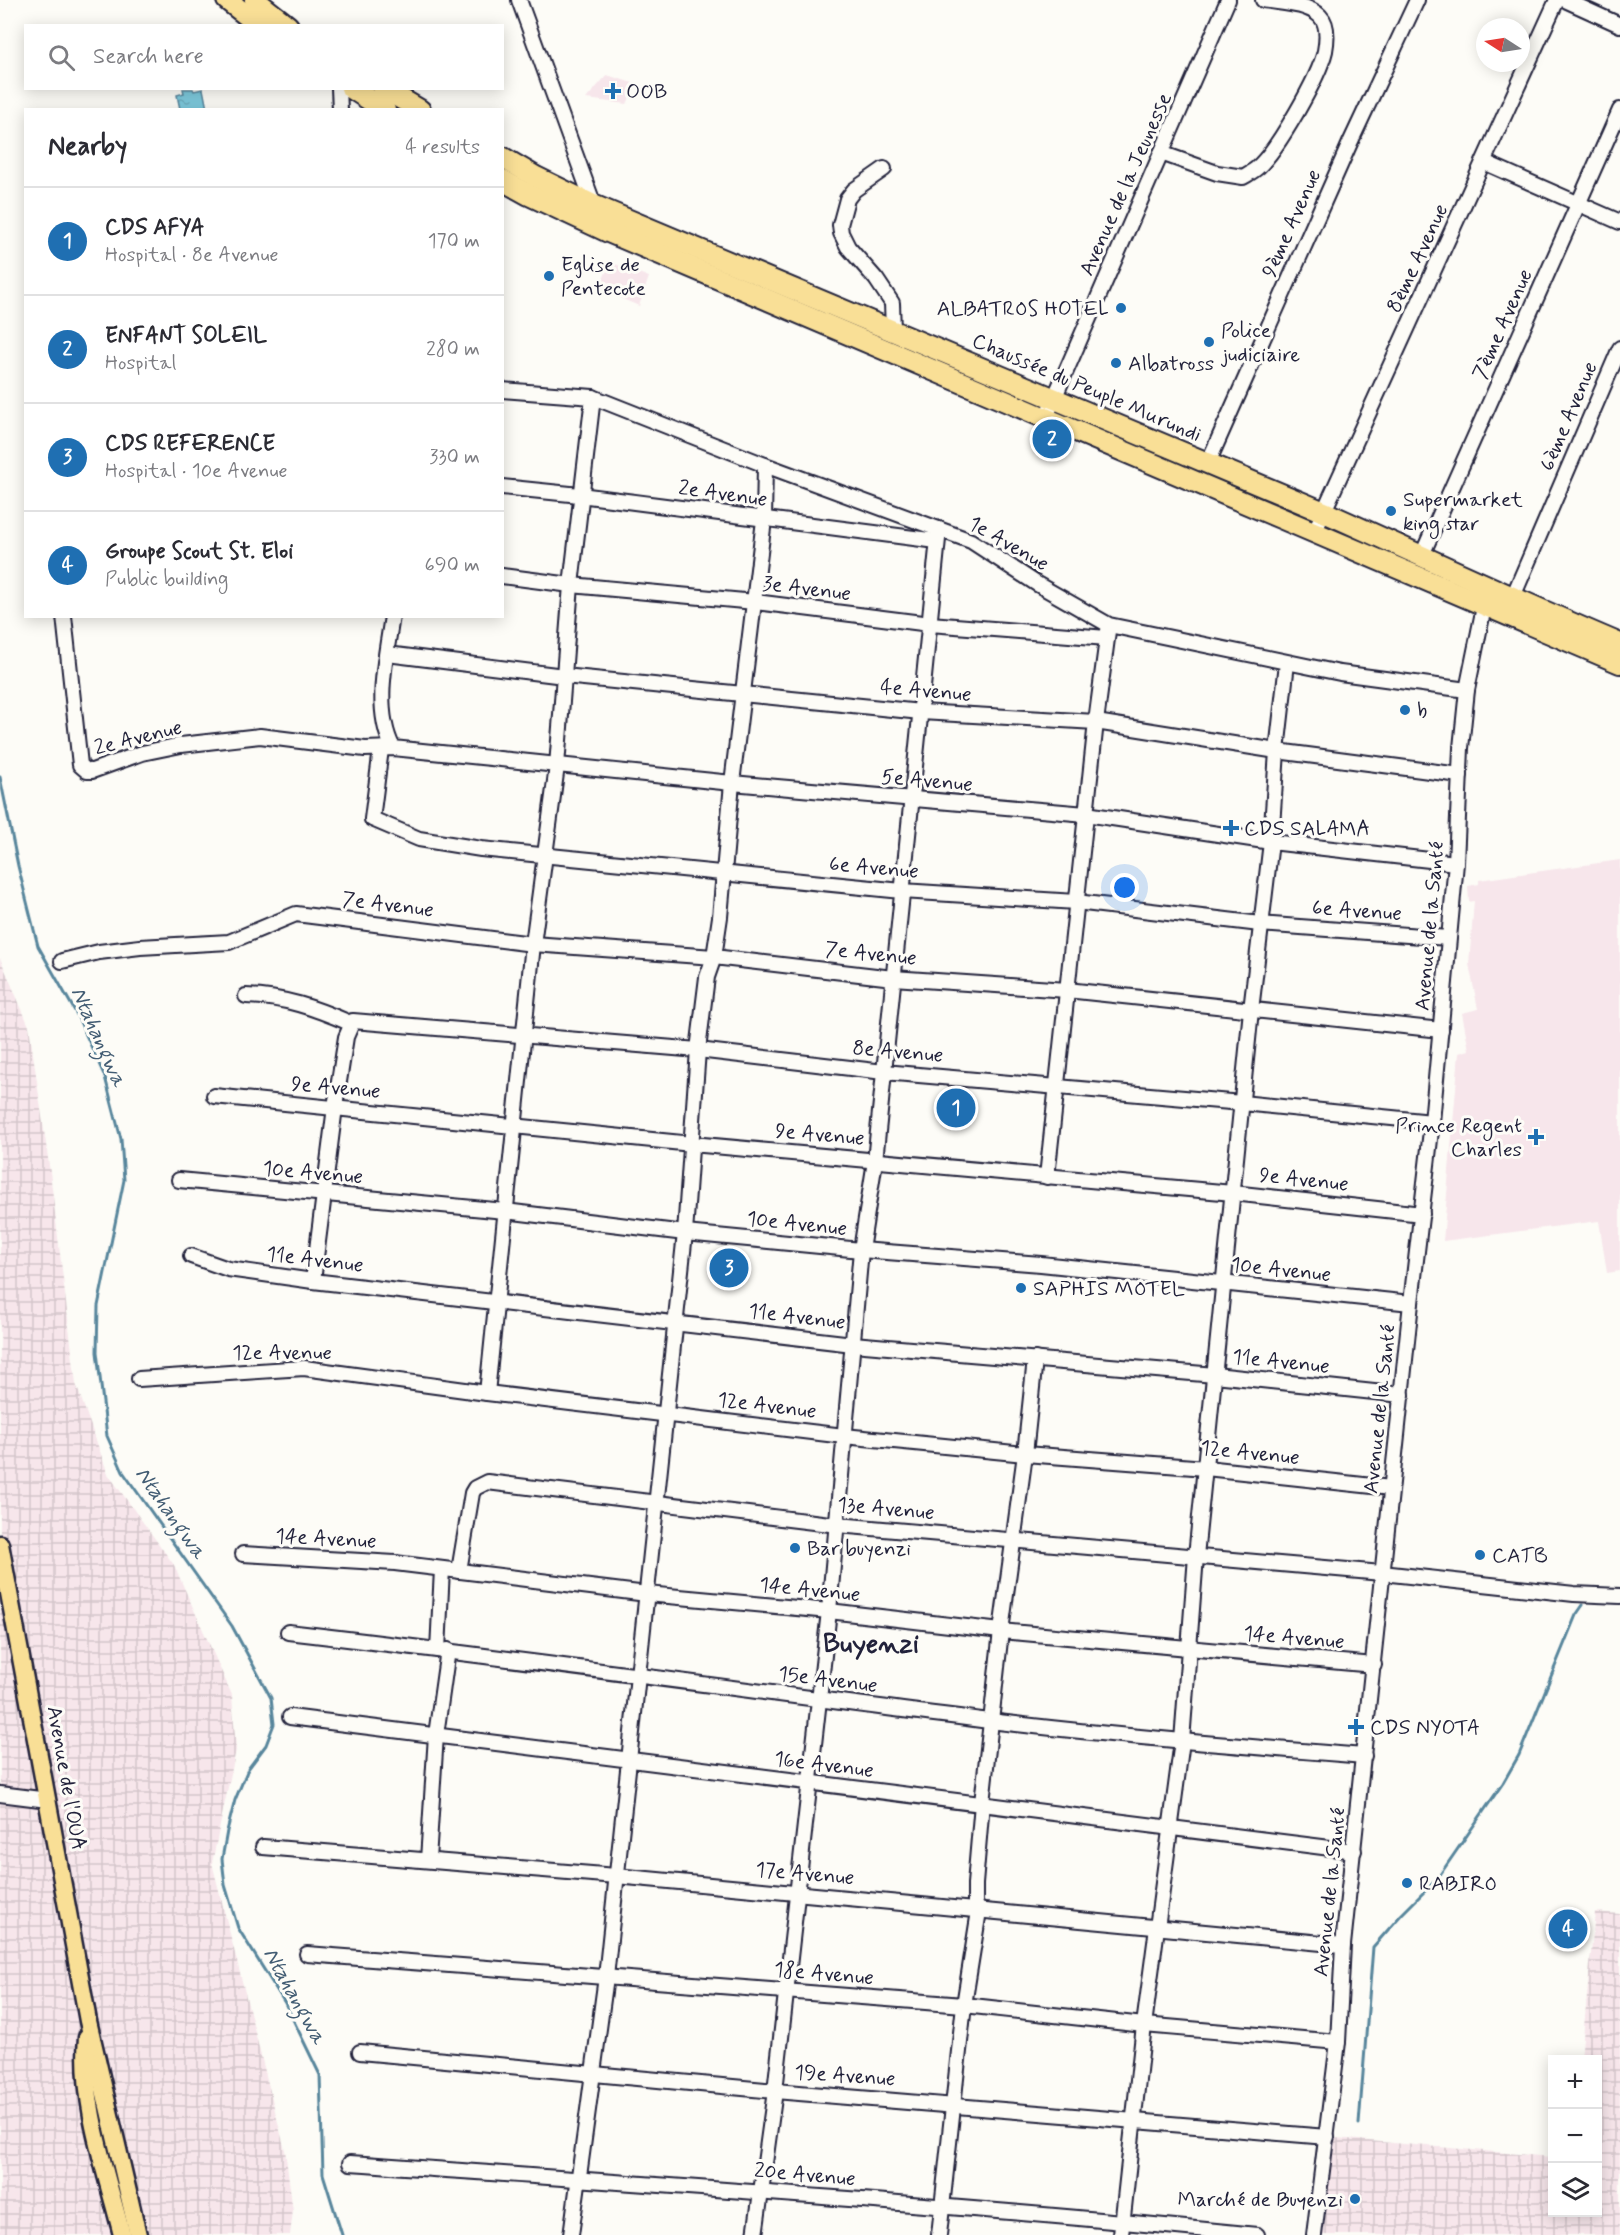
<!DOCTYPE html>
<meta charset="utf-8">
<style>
:root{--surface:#fff;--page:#f2f2f3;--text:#2b2b33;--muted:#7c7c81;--line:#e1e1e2;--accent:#1f6fb2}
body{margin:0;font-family:Mynerve,sans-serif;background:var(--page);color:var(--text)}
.controls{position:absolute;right:18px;bottom:18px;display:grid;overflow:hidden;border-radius:0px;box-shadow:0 3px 15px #0003}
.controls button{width:54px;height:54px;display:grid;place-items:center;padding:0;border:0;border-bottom:2px solid var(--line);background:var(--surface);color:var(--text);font:30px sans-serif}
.compass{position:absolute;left:1476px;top:18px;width:54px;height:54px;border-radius:50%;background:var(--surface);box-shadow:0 3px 15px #0003;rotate:282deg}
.you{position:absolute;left:1125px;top:888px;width:21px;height:21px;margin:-15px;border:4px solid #fff;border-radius:50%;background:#1a73e8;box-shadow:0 0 0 9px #1a73e833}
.badge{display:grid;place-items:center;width:39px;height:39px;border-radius:50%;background:var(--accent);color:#fff;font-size:20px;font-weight:700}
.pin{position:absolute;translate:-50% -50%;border:3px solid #fff;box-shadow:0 2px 6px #0006}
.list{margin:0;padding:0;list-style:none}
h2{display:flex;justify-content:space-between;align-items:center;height:78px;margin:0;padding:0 24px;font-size:26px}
h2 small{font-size:20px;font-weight:400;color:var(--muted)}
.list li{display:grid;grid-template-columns:39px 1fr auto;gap:18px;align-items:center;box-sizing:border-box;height:108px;padding:0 24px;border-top:2px solid var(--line)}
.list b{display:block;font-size:22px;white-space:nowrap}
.list p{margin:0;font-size:20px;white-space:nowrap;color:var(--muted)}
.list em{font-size:20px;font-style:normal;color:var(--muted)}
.icon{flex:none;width:33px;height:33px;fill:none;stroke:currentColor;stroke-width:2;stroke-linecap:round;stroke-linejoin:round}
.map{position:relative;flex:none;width:1620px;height:2235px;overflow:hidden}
.search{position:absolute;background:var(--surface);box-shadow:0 3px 15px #0003;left:24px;top:24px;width:480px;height:66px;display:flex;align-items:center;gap:15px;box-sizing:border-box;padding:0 21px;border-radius:0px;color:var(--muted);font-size:22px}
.panel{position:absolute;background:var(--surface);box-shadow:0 3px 15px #0003;left:24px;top:108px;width:480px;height:510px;border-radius:0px}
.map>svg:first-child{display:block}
.built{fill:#f7e6eb}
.industrial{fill:url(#industrial-grid)}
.water{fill:url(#water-ripples);stroke:#59869c;stroke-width:1.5}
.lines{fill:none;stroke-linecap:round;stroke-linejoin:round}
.stream{stroke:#59869c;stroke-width:3}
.minor-casing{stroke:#22223b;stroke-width:18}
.major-casing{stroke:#22223b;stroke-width:21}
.highway-casing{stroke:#22223b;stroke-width:24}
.minor{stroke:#fdfcf7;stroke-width:14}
.major{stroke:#f9df96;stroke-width:16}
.highway{stroke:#f9df96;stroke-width:20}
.poi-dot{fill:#1f6fb2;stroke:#fdfcf7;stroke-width:2}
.labels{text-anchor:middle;stroke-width:6;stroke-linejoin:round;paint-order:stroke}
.poi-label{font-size:21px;fill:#22223b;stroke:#fdfcf7;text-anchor:start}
.street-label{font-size:21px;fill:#22223b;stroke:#fdfcf7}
.water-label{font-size:22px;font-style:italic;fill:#425c73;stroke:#fdfcf7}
.district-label{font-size:27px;font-weight:bold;fill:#22223b;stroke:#fdfcf7}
</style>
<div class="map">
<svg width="1620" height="2235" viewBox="0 0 1620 2235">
<defs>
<pattern id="industrial-grid" width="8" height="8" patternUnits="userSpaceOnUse" patternTransform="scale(1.5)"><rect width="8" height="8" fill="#f7e6eb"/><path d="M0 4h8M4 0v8" fill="none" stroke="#d3c5ca"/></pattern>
<pattern id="water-ripples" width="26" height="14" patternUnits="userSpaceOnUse" patternTransform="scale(1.5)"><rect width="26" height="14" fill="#7dc9dc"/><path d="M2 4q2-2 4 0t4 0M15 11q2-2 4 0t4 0" fill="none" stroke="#6cacbe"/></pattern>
</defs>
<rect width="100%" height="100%" fill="#fdfcf7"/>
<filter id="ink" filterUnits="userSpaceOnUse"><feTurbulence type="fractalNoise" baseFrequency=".0167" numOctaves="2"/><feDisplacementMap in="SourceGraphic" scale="12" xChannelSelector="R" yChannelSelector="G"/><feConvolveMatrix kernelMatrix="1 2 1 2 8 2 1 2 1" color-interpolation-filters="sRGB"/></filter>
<g filter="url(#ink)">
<g class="built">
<polygon points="607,75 636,84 627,104 586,99"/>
<polygon points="610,262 649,277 639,306 599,289"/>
<polygon points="1620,860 1620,1271 1607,1273 1599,1221 1443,1241 1459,1053 1469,1050 1462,1013 1478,1009 1469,964 1474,901 1469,902 1468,886 1479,884 1479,880"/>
</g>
<g class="industrial">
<polygon points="0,958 29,1026 50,1172 76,1384 108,1474 174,1565 232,1695 236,1750 212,1863 285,2150 293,2211 290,2235 0,2235"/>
<polygon points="1595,1912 1620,1914 1620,2235 1311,2235 1324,2137 1552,2157 1552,2212 1598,2212 1598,2060 1581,2059"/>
</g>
<polygon class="water" points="183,89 193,89 194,91 203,89 207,109 180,109 177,95 184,93"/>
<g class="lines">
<g class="stream">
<polyline points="0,777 18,866 38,946 76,1013 105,1077 121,1139 124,1180 98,1306 97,1352 107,1436 123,1472 232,1626 271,1698 274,1724 266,1745 248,1769 235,1800 227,1831 222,1859 225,1885 238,1928 285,2003 320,2075 323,2174 342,2235"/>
<polyline points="1359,2124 1373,1947 1401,1915 1437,1879 1503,1783 1519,1755 1576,1615 1583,1605"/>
</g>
<g class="minor-casing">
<g id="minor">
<polyline points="519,0 595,208"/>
<polyline points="1565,0 1620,25"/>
<polyline points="339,88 340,110"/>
<path d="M1161,153L1217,173L1243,177C1248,174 1254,171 1258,167C1278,149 1319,77 1325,51C1327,40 1328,24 1320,16C1307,3 1280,3 1263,0"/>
<polyline points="1484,162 1620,222"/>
<polyline points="884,169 854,190 847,199 840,225 841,233 848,247 876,279 892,303 893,330"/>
<polyline points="502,390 593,397 765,465 971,541 1037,584 1109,625 1340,673 1467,690"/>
<polyline points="1046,417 1228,0"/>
<polyline points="1207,465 1350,143 1417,0"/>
<polyline points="502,487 580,495 937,541"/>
<polyline points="1314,533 1557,0"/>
<polyline points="1422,555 1620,110"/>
<polyline points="502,576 571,585 755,602 930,624 1107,638"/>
<polyline points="1512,599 1620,348"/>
<polyline points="64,616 80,765 87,771 92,771 142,753 181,745 260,736 365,749 393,748 732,783 1086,814 1271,842 1456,863"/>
<path d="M392,616C386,658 373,709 393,748"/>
<polyline points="387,654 564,676 921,712 1096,722 1277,751 1460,775"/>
<polyline points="381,749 372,819 419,839 481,849 902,891 1076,902 1260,924 1448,938"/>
<polyline points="62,961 99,952 140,947 229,942 296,914 533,944 714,957 893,978 1067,990 1441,1030"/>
<path d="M246,996C284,997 315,1008 350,1023"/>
<polyline points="214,1096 692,1144 1233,1193 1422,1214"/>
<polyline points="1047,1177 1096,722 1108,631"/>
<polyline points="179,1180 505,1211 685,1233 861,1250 1041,1264 1411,1303"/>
<polyline points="191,1256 228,1269 313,1281 853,1344 1215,1375 1402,1395"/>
<polyline points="313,1281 335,1107 346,1037 353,1021 698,1050 884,1072 1242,1103 1432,1122"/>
<polyline points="139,1379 304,1368 487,1393 844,1436 1025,1454 1206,1468 1391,1488"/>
<polyline points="487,1393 533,944 557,766 571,585 593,397"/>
<polyline points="243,1554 395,1563 647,1594 829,1611 1001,1631 1374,1665"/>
<polyline points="459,1571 472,1493 475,1488 487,1482 838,1525 1382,1573 1574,1594 1620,1596"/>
<path d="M288,1632C522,1659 756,1692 990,1721C1115,1736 1239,1746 1364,1756"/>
<polyline points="438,1650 442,1569"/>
<polyline points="290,1717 1354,1851"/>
<polyline points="0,1794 48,1800"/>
<polyline points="263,1847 616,1876 1343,1945"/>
<polyline points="428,1860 436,1735 448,1650"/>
<polyline points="307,1954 964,2005 1144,2025 1338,2042"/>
<polyline points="360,2052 775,2091 1327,2137"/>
<path d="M350,2163C652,2185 955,2204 1257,2235"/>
<polyline points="571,2235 606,1977 685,1233 698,1050 707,977 714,957 720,917 732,783 764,520 765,465"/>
<polyline points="755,2235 775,2091 829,1611 861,1250 875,1161 939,529"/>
<polyline points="939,2235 964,2005 979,1911 975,1903 975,1884 982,1803 1001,1631 1025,1454 1035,1359"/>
<polyline points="1121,2235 1144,2025 1182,1741 1196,1556 1251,1010 1271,842 1277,751 1287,663"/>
<polyline points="1314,2235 1338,2042 1343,1945 1411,1303 1432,1122 1456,863 1461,748 1467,690 1486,597"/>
</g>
</g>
<g class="major-casing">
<g id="major">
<polyline points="0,1544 88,2021 138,2235"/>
<path d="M87,2037C81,2103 106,2171 122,2235"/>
</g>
</g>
<g class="highway-casing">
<g id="highway">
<polyline points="227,0 260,26"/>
<polyline points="255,0 288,26"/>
<polyline points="351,88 385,110"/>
<polyline points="383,88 420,110"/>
<path d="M502,157L536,177L593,205L1324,512C1423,556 1520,602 1620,644"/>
<path d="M502,180L529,195L606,231C945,374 1282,519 1620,663"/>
</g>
</g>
<use href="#minor" class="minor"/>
<use href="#major" class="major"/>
<use href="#highway" class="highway"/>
</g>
</g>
<g class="poi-dot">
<path d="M610 82h6v6h6v6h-6v6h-6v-6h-6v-6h6z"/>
<circle cx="549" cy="276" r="6"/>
<circle cx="1121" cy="308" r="6"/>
<circle cx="1209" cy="342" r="6"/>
<circle cx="1116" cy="363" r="6"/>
<circle cx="1391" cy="511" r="6"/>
<circle cx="1405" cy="710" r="6"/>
<path d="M1228 819h6v6h6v6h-6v6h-6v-6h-6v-6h6z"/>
<path d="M1533 1128h6v6h6v6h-6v6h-6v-6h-6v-6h6z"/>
<circle cx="1021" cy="1288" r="6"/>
<circle cx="795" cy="1548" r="6"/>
<circle cx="1480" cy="1555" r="6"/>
<path d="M1353 1718h6v6h6v6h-6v6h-6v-6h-6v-6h6z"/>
<circle cx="1407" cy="1883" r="6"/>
<circle cx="1355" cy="2199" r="6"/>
</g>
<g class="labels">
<g class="poi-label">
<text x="626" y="98">OOB</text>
<text x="561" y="271">Eglise de<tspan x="561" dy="24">Pentecote</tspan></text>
<text x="1109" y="315" text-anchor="end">ALBATROS HOTEL</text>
<text x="1221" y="337">Police<tspan x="1221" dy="24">judiciaire</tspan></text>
<text x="1128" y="370">Albatross</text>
<text x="1403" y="506">Supermarket<tspan x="1403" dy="24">king star</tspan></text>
<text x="1417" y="717">b</text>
<text x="1244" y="835">CDS SALAMA</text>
<text x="1522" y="1132" text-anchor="end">Prince Regent<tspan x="1522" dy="24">Charles</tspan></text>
<text x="1033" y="1295">SAPHIS MOTEL</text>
<text x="807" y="1555">Bar buyenzi</text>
<text x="1492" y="1562">CATB</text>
<text x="1370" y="1734">CDS NYOTA</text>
<text x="1419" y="1890">RABIRO</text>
<text x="1343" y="2206" text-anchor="end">Marché de Buyenzi</text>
</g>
<g class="street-label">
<text transform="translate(1125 184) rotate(-66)" y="7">Avenue de la Jeunesse</text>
<text transform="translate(1291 223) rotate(-66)" y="7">9ème Avenue</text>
<text transform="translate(1417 258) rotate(-65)" y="7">8ème Avenue</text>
<text transform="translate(1502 324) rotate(-66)" y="7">7ème Avenue</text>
<text transform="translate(1087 387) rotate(23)" y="7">Chaussée du Peuple Murundi</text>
<text transform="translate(1568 416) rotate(-67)" y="7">6ème Avenue</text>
<text transform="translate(723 493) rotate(8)" y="7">2e Avenue</text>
<text transform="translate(1009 543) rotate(30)" y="7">1e Avenue</text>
<text transform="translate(807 588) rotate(7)" y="7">3e Avenue</text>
<text transform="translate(926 690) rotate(5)" y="7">4e Avenue</text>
<text transform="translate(138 737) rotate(-14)" y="7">2e Avenue</text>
<text transform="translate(927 780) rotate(5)" y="7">5e Avenue</text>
<text transform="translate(874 867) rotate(5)" y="7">6e Avenue</text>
<text transform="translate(388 904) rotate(7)" y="7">7e Avenue</text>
<text transform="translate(1357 910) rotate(4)" y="7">6e Avenue</text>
<text transform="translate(1429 926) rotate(-85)" y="7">Avenue de la Santé</text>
<text transform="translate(871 953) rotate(6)" y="7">7e Avenue</text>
<text transform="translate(898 1051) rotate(5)" y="7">8e Avenue</text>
<text transform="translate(336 1087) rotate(5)" y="7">9e Avenue</text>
<text transform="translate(820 1134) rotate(5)" y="7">9e Avenue</text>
<text transform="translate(313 1172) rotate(5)" y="7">10e Avenue</text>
<text transform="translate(1304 1179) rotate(6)" y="7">9e Avenue</text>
<text transform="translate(797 1223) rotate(6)" y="7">10e Avenue</text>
<text transform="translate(315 1259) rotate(7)" y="7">11e Avenue</text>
<text transform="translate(1281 1269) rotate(6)" y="7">10e Avenue</text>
<text transform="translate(797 1316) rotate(7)" y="7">11e Avenue</text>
<text x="282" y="1359">12e Avenue</text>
<text transform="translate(1281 1361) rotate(6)" y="7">11e Avenue</text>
<text transform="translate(767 1405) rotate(7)" y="7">12e Avenue</text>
<text transform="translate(1379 1409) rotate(-84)" y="7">Avenue de la Santé</text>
<text transform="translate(1250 1452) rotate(6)" y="7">12e Avenue</text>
<text transform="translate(886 1508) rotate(5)" y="7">13e Avenue</text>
<text transform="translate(326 1538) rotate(3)" y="7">14e Avenue</text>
<text transform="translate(810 1589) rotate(6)" y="7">14e Avenue</text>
<text transform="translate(1294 1637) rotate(5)" y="7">14e Avenue</text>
<text transform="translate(828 1679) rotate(7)" y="7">15e Avenue</text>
<text transform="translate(824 1764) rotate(7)" y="7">16e Avenue</text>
<text transform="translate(67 1778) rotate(80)" y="7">Avenue de l'OUA</text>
<text transform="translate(805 1873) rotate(5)" y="7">17e Avenue</text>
<text transform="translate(1329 1892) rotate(-84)" y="7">Avenue de la Santé</text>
<text transform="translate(824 1973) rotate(5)" y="7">18e Avenue</text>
<text transform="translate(845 2075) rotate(4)" y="7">19e Avenue</text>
<text transform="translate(805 2174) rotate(5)" y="7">20e Avenue</text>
</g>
<g class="water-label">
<text transform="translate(100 1036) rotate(66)" y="8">Ntahangwa</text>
<text transform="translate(172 1512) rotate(55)" y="8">Ntahangwa</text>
<text transform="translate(296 1995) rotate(61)" y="8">Ntahangwa</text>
</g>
<g class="district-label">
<text x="871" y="1652">Buyenzi</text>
</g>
</g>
</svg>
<div class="controls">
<button>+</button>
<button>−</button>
<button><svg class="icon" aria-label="layers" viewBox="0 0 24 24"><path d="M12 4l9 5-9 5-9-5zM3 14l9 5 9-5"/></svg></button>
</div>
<svg class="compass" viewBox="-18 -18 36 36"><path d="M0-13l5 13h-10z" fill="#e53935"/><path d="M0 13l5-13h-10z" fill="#7c7c81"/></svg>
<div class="you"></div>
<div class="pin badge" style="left:956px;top:1108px">1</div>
<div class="pin badge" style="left:1052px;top:439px">2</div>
<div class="pin badge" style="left:729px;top:1268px">3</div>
<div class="pin badge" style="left:1568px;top:1929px">4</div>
<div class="search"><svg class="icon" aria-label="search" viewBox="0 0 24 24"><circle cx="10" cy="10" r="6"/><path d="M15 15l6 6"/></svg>Search here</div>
<section class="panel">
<h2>Nearby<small>4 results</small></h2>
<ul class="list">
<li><span class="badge">1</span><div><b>CDS AFYA</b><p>Hospital · 8e Avenue</p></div><em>170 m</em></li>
<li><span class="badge">2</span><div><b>ENFANT SOLEIL</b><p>Hospital</p></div><em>280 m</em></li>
<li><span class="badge">3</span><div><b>CDS REFERENCE</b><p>Hospital · 10e Avenue</p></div><em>330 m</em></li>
<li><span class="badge">4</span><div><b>Groupe Scout St. Eloi</b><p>Public building</p></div><em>690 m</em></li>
</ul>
</section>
</div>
